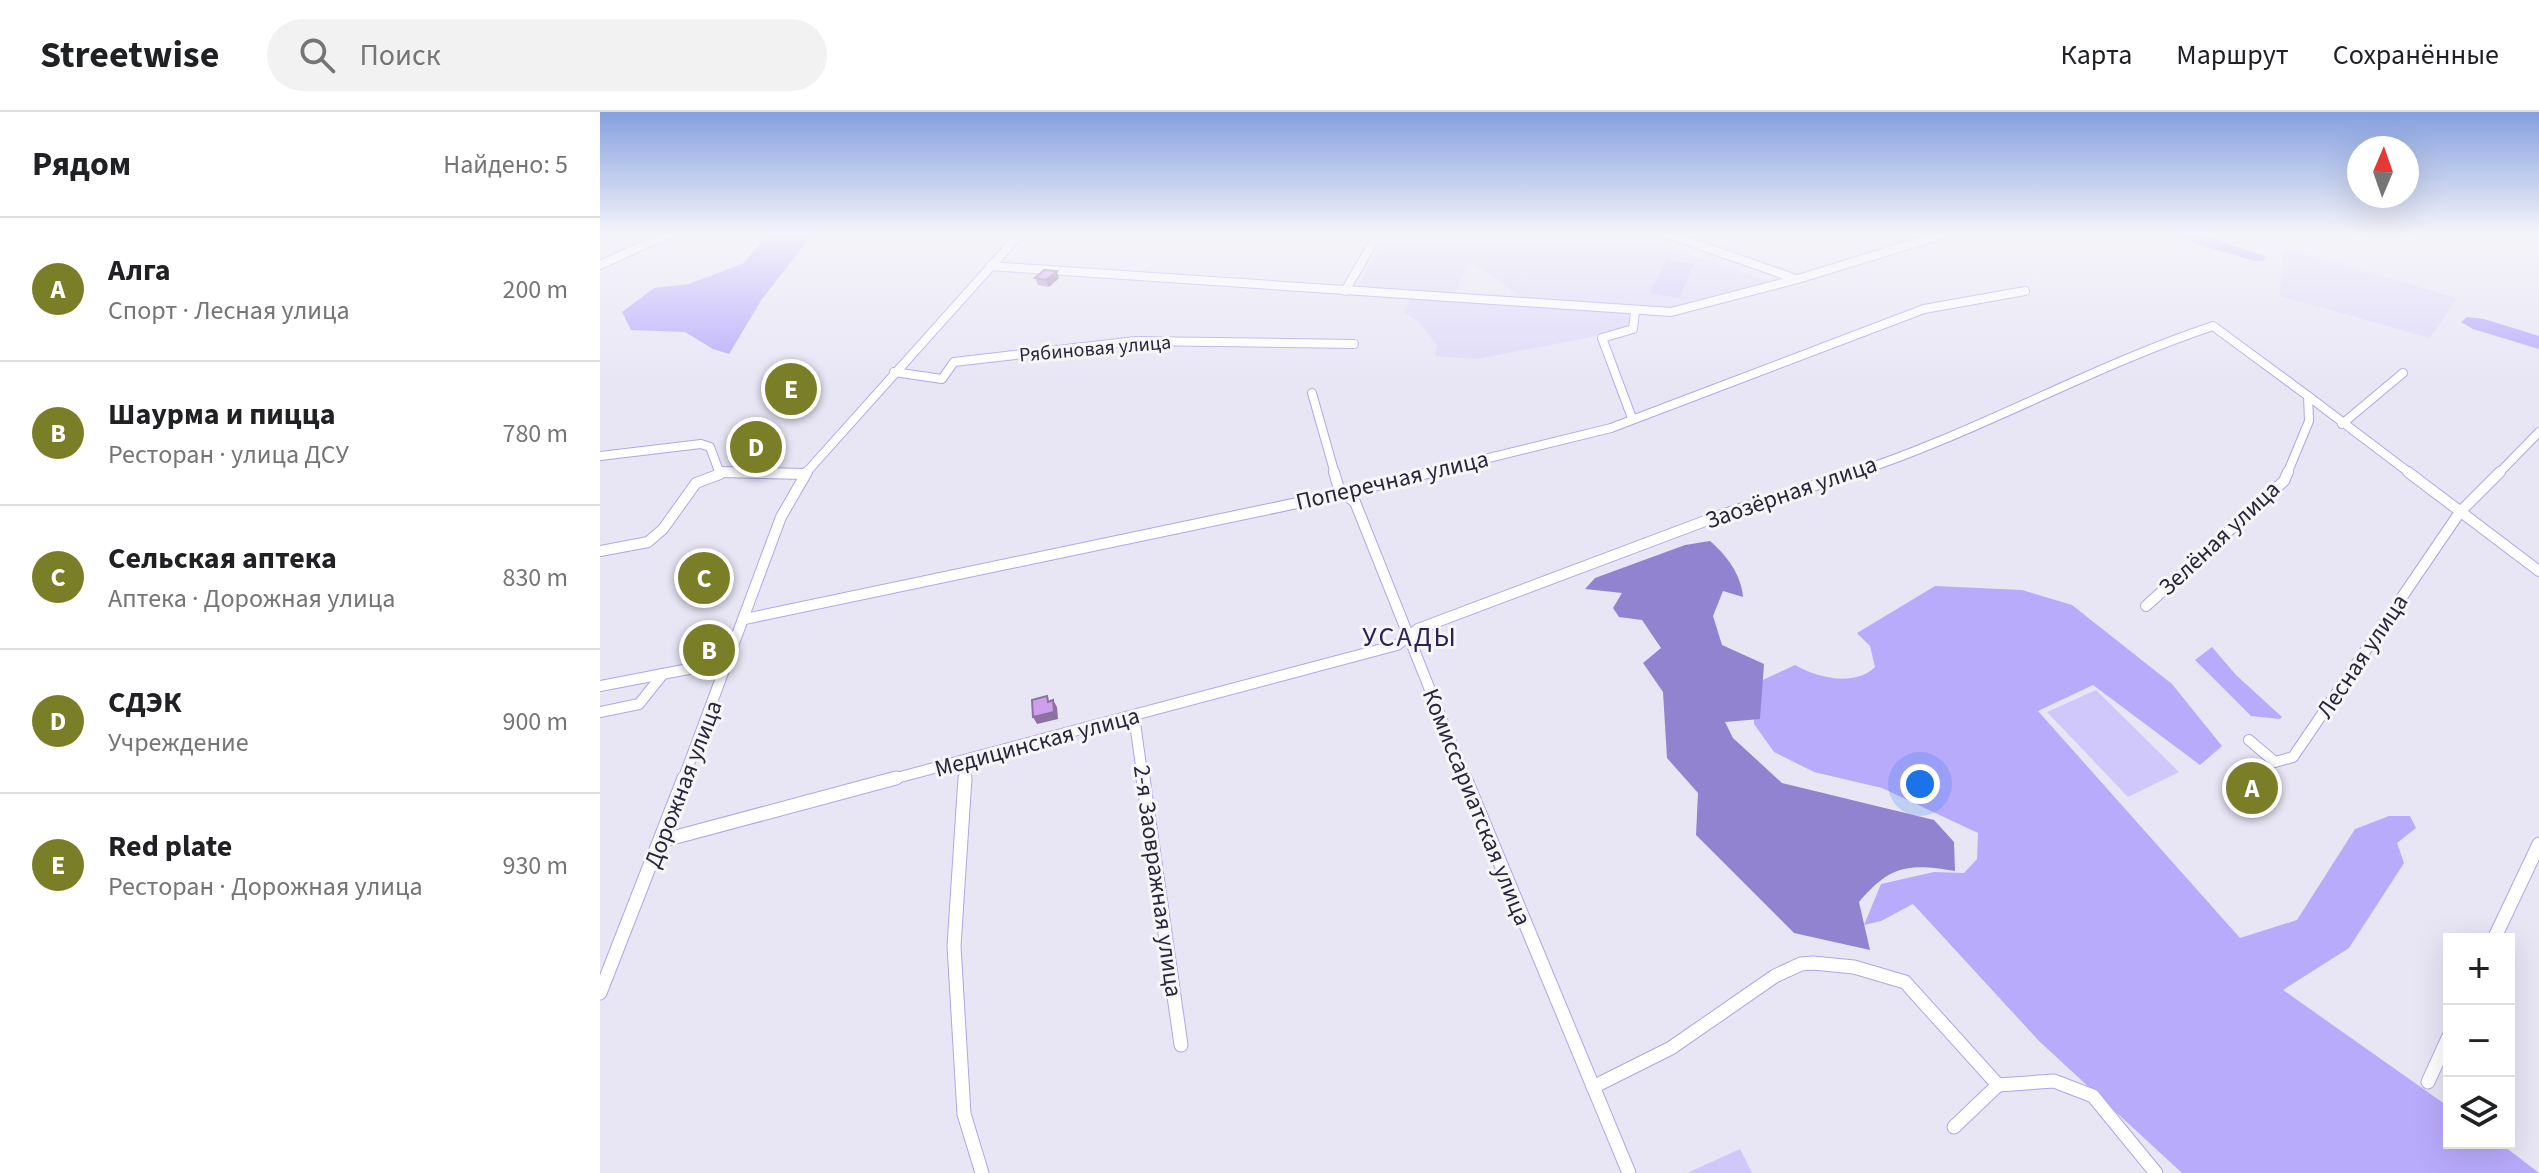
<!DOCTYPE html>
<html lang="ru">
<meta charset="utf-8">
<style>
:root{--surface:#fff;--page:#f2f2f2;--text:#202124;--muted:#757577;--line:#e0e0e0;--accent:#7a7e27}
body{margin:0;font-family:"Source Sans 3",sans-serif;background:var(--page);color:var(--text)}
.controls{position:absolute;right:24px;bottom:24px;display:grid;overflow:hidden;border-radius:0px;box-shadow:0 8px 32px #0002}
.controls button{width:72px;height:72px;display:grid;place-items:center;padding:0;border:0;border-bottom:2px solid var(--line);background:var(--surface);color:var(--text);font:40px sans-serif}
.compass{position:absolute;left:1747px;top:24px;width:72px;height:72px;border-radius:50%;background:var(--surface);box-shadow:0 8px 32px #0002;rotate:2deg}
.you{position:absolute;left:1320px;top:672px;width:28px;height:28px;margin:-20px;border:6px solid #fff;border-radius:50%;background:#1a73e8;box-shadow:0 0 0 12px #1a73e833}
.badge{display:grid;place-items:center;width:52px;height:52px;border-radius:50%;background:var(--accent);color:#fff;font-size:26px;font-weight:700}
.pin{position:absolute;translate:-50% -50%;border:4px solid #fff;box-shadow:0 2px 8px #0006}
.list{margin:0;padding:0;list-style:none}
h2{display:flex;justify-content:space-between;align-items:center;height:104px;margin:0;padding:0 32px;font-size:34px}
h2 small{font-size:26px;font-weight:400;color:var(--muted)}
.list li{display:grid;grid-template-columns:52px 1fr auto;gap:24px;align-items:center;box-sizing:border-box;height:144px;padding:0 32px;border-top:2px solid var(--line)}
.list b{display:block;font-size:30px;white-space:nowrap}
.list p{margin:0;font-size:26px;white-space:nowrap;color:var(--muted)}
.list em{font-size:26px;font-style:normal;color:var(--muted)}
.icon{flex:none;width:44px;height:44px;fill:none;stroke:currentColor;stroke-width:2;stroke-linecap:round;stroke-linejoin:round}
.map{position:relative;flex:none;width:1939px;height:1061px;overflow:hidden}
header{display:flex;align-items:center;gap:48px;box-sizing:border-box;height:112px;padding:0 40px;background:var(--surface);border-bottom:2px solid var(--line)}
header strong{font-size:38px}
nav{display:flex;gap:44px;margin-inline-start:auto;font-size:28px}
.search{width:560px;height:72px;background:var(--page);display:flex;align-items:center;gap:20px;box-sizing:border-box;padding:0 28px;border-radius:44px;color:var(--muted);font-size:30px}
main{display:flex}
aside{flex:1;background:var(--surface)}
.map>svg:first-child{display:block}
.built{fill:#dedaf9}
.green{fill:#d0c8fb}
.forest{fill:#b9abfc}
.water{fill:#9283d1}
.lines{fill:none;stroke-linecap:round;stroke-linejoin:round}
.minor-far2-casing{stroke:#b1a5e8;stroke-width:10}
.minor-far1-casing{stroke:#b1a5e8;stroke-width:12}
.minor-casing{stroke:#b1a5e8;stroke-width:15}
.minor-far2{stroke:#fff;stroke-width:8}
.minor-far1{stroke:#fff;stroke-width:10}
.minor{stroke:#fff;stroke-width:13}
.wall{fill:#b18aca}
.shaded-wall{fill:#9070a4}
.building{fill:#cea0eb;stroke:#9070a4;stroke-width:2}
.labels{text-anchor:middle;stroke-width:6;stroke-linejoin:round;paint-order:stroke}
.far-street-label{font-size:20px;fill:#2a253f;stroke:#f6f6f6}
.street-label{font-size:24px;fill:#2a253f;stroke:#f6f6f6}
.quarter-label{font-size:28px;letter-spacing:2px;fill:#2f2057;stroke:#f6f6f6}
</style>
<header>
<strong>Streetwise</strong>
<div class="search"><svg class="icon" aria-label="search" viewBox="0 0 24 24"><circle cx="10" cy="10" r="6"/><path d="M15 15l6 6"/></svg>Поиск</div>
<nav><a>Карта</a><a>Маршрут</a><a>Сохранённые</a></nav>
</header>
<main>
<aside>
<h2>Рядом<small>Найдено: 5</small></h2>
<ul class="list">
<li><span class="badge">A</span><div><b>Алга</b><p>Спорт · Лесная улица</p></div><em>200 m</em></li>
<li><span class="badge">B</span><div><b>Шаурма и пицца</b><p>Ресторан · улица ДСУ</p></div><em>780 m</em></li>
<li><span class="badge">C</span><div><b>Сельская аптека</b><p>Аптека · Дорожная улица</p></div><em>830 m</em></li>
<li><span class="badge">D</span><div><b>СДЭК</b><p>Учреждение</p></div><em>900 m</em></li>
<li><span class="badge">E</span><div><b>Red plate</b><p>Ресторан · Дорожная улица</p></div><em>930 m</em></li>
</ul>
</aside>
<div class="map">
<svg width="1939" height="1061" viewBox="0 0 1939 1061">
<rect width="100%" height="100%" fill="#e8e6f5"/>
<g class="built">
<polygon points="787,122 1028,122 1174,171 1060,198 927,189 872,151 866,156 855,181 758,175"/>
<polygon points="1683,135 1857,186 1830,226 1680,184"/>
<polygon points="811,185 1031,202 1027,218 877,247 835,244 837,233 818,209 804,201"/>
</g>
<g class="green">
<polygon points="1066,148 1094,152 1079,186 1050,181"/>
<polygon points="1496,578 1579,660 1528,685 1447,600"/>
<polygon points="1643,655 1678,680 1660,697 1625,672"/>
<polygon points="1140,1037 1152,1061 1087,1061"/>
</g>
<g class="forest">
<polygon points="168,122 213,122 162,187 129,242 113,237 85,220 31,218 22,200 54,176 89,172 144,151"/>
<polygon points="1563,122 1599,122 1667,145 1663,149 1654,149"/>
<polygon points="1867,205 1884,207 1939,224 1939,237 1873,217 1861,210"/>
<path d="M1335,474L1422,478L1472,493L1572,572L1622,634L1600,653L1493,573L1438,599L1640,826L1697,808L1755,717L1789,704H1810L1816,716L1797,731L1804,751L1749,836L1683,878L1849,995V1031H1900L1939,1061H1582L1439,929L1313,792L1281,809L1264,813L1281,772L1334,760L1364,761L1377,747L1378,721L1282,676L1214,660L1174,640L1154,612L1152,573L1195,553C1218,566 1254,575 1275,555L1270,534L1257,521Z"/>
<polygon points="1612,535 1636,563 1682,605 1680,607 1651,604 1595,548"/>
</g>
<path class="water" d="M1110,429C1127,444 1141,462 1143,485L1123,479L1113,504L1122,533L1164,552L1160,607L1125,610L1133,626L1182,671L1334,708L1354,730L1355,759C1309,751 1290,753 1259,790L1270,838L1194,821L1096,723L1098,681L1067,646L1063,580L1043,551L1061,536L1042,508L1019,505L1013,496L1022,481L985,477L995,466L1085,433Z"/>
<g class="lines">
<g class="minor-far2-casing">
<g id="minor-far2">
<polyline points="1068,122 1196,167"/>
<polyline points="0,153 68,122"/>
<polyline points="390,154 1071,200 1198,167 1344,122"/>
<polyline points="745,179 778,122"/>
<polyline points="294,260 342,267 354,250 536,229 754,232"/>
<polyline points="712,281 735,362"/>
<polyline points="1708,284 1811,362"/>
<polyline points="1032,306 1002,226 1033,217 1035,200"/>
<polyline points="1742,312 1803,261"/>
<polyline points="0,344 101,332 110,335 120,362"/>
<polyline points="205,362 420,122"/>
<polyline points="823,362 1011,316 1324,197 1425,179"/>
<path d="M1251,362C1375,322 1490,255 1613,214L1708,284L1709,309L1687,362"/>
<polyline points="1898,362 1939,320"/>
</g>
</g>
<g class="minor-far1-casing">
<g id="minor-far1">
<polyline points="119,360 205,362"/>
<polyline points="734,360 739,377 755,390 866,668"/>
<polyline points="1808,360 1939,459"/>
<polyline points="0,439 48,430 63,417 96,371 120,362"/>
<polyline points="1546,494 1684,369 1688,360"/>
<polyline points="145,507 745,381 832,360"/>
<polyline points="0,574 130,549"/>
<polyline points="0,600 39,592 63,562"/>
<polyline points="534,604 543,668"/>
<polyline points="1649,628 1675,650 1693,645 1860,400 1900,360"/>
<polyline points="83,668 181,405 207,360"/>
<polyline points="289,668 797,533 818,517 1121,403 1257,360"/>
<polyline points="365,668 366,649"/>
</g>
</g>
<g class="minor-casing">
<g id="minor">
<polyline points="365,666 354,834 364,1002 382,1061"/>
<polyline points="543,666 581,933"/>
<polyline points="865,666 1029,1061"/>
<polyline points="61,729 296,666"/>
<polyline points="1894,827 1939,732"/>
<polyline points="0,881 84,666"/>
<polyline points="1828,970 1849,924"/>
<polyline points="1398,973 1454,969 1493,984 1556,1061"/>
<polyline points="993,975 1071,936 1175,864 1201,852 1213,851 1254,855 1305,870 1398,973 1354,1015"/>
</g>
</g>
<use href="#minor-far2" class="minor-far2"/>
<use href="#minor-far1" class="minor-far1"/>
<use href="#minor" class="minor"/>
</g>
<polygon class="wall" points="435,166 459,166 449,175 438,173"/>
<g class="shaded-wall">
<polygon points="457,159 459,166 449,175 446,168"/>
<polygon points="453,588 457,595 458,607 437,612 433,605"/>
</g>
<g class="building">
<polygon points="444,158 457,159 446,168 435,166"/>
<polygon points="447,584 448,590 453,588 454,600 433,605 432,588"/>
</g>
<linearGradient id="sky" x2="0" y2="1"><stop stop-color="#85a0df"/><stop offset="0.45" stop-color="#f5f4fa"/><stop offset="1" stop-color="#f5f4fa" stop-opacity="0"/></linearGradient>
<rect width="1939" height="271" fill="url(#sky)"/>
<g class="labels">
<g class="far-street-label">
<text transform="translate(495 236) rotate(-5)" y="7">Рябиновая улица</text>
</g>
<g class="street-label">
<text transform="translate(792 368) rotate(-13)" y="8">Поперечная улица</text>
<text transform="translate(1191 380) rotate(-19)" y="8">Заозёрная улица</text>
<text transform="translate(1619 426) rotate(-43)" y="8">Зелёная улица</text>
<text transform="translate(1762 544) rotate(-56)" y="8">Лесная улица</text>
<text transform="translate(437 630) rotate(-15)" y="8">Медицинская улица</text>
<text transform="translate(83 672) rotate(-69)" y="8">Дорожная улица</text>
<text transform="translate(877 695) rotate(68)" y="8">Комиссариатская улица</text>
<text transform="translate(558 769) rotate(82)" y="8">2-я Заовражная улица</text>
</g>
<g class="quarter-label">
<text x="810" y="534">УСАДЫ</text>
</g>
</g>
</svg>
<div class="controls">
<button>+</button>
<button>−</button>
<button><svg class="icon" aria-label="layers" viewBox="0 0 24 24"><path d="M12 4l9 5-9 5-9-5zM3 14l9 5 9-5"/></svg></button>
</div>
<svg class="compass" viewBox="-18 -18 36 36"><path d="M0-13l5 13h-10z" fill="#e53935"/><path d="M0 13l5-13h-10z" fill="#757577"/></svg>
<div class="you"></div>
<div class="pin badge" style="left:1652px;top:676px">A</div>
<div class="pin badge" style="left:109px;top:538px">B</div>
<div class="pin badge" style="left:104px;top:466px">C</div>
<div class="pin badge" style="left:156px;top:335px">D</div>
<div class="pin badge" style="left:191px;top:277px">E</div>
</div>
</main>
